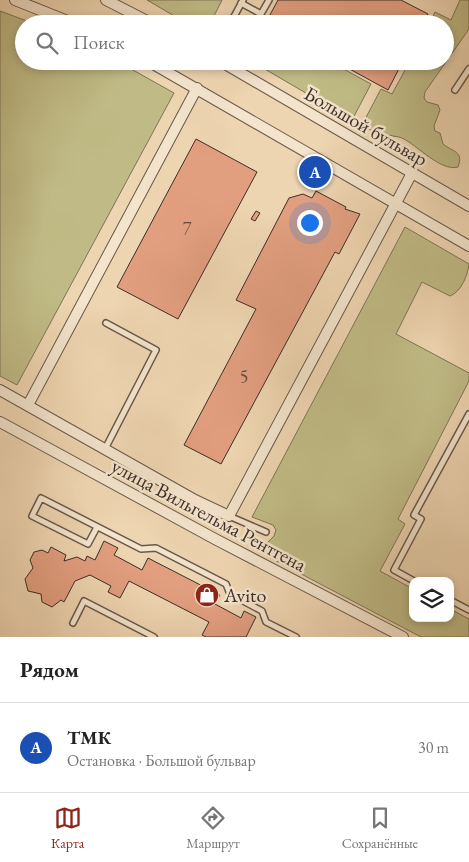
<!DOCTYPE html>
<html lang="ru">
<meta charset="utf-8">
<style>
:root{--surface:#fff;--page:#f2f2f2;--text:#222;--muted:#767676;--line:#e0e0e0;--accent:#8f2418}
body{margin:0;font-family:"EB Garamond",serif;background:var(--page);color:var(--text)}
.controls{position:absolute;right:15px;bottom:15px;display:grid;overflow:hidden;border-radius:10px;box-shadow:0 2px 8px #0003}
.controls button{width:45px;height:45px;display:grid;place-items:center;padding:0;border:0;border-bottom:1px solid var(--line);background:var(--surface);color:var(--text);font:25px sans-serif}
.you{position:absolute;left:309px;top:222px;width:18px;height:18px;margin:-12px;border:4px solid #fff;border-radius:50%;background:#1a73e8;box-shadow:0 0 0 8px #1a73e833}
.badge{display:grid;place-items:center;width:32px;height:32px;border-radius:50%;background:var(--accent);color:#fff;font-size:16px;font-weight:700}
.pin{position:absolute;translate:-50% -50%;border:2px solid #fff;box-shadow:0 1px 5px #0006}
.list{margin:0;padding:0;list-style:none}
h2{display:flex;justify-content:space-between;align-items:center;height:65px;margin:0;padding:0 20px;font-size:21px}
h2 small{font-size:16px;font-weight:400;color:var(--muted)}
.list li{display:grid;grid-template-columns:32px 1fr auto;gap:15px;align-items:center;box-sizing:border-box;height:90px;padding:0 20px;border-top:1px solid var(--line)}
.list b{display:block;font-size:19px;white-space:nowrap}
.list p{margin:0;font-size:16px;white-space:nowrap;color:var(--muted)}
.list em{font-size:16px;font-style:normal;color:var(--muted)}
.icon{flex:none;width:28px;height:28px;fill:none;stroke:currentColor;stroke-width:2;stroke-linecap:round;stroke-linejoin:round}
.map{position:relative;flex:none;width:469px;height:637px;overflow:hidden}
.search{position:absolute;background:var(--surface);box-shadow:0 2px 8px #0003;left:15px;right:15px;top:15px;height:55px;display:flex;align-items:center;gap:12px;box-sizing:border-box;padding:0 18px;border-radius:28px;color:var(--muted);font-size:19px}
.sheet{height:155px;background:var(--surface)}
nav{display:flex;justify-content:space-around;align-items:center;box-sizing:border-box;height:70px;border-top:1px solid var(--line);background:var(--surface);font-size:14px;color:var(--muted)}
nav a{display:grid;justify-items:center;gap:2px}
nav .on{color:var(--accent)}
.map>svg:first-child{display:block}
.green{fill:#c0bb86;stroke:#7e7458}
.building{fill:#e29f80;stroke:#3c2e29}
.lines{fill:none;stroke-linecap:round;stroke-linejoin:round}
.service-casing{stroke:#68584b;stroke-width:8}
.minor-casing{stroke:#68584b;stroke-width:12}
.service{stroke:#f4e4cc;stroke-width:5}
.minor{stroke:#f4e4cc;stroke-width:10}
.labels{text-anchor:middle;stroke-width:5;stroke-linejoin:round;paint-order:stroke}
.number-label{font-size:18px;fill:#664a3f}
.street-label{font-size:20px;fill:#3c2e29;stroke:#f4e4cc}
.poi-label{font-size:20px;fill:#3c2e29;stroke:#f4e4cc;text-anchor:start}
</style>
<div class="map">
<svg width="469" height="637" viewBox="0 0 469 637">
<rect width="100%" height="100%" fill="#eed5b1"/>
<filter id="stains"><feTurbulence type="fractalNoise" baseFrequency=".004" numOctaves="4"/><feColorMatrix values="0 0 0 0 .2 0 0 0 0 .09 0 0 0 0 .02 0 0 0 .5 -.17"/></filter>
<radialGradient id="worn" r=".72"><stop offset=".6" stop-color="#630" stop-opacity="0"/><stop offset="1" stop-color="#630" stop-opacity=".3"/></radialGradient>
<g class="green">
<polygon points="147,0 222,0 210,24 188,24"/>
<path d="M460,0H469V29L425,92L424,98L427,102L438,105L440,110L434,126L435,131L440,133L443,144C453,152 464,151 458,167C441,172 417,145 402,138C398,136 394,137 390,135L387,140L362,125L381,89L392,94L410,61H445V24H429L435,12L451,20Z"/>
<polygon points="0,11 35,24 24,24 24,61 117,61 174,93 17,385 0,376"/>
<polygon points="251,61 329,61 371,84 352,120"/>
<path d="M405,227L469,264C468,275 461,292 450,296L422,282L396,334L469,373V381L398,519L405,524L380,571L413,589V618H450V609L469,619V637H421L267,556L264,552L265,545L274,536L276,530L273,525L252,517Z"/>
</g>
<g class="building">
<polygon points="278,0 401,0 428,14 423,24 265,24"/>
<polygon points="335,61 403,61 388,90"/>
<polygon points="196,139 257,172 178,319 117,287"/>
<polygon points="316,191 346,207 345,209 360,214 339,254 335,252 221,464 184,445 256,309 236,300 289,198 303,194 312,198"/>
<polygon points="256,211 260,213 255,221 251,219"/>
<polygon points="104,541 118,548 114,555 142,570 148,558 220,595 215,604 241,618 244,611 256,617 246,637 206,637 202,635 209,622 129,581 120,598 108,592 111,586 90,575 75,581 64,602 61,600 52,607 42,602 41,594 28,591 25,579 33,568 30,560 34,552 42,550 48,553 51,547 66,555 64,561 77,557 85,561 87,556 95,560"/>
</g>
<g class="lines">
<g class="service-casing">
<g id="service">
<polyline points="241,3 261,14 269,0"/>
<polyline points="230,24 243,0"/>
<polyline points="455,90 469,69"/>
<polyline points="105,449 156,350 106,323"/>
<polyline points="229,516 266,532"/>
<polyline points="97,527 88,544 32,516 41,498 141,549 156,548 226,584 230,594 262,611 266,622 296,637"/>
<polyline points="414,581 394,570 421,519 414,515 469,414"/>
<polyline points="450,600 469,610"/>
<polyline points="73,623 84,601 154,637"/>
</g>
</g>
<g class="minor-casing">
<g id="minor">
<polyline points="15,0 75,24"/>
<polyline points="106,0 153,24"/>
<polyline points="148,61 469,246"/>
<polyline points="220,61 469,206"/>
<polyline points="0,390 195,500 229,516 412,173"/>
<polyline points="28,405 197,88"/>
<polyline points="0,422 215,539 403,637"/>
</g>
</g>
<use href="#service" class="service"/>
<use href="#minor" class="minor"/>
</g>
<defs>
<g id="shop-disc" transform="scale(1.25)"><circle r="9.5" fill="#8f2418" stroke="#f4e4cc"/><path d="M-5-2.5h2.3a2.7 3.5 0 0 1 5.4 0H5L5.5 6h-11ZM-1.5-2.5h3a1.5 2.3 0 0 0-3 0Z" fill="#fff"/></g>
</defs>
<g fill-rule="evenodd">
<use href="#shop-disc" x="207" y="595"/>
</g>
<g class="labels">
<g class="number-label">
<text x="187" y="235">7</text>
<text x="244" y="383">5</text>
</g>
<g class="street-label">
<text transform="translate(366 126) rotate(30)" y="7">Большой бульвар</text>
<text transform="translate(209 515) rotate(28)" y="7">улица Вильгельма Рентгена</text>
</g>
<g class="poi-label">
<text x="224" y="602">Avito</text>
</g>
</g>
<rect width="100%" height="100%" filter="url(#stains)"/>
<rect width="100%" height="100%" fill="url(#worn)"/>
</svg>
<div class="controls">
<button><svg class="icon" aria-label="layers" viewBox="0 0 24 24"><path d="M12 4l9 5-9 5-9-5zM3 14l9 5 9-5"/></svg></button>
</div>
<div class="you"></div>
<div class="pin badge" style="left:315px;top:172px;background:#1a4fb4">A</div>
<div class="search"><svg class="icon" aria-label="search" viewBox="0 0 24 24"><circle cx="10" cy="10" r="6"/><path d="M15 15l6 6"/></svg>Поиск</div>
</div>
<section class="sheet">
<h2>Рядом<small></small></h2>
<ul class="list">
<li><span class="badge" style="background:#1a4fb4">A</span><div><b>ТМК</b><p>Остановка · Большой бульвар</p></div><em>30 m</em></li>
</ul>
</section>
<nav>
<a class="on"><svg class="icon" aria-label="map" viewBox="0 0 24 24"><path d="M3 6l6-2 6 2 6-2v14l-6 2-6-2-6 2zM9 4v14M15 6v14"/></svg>Карта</a>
<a><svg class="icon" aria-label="directions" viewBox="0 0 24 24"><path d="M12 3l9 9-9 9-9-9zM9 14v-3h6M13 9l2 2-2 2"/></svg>Маршрут</a>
<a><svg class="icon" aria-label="saved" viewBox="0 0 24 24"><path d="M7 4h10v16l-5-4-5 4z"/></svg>Сохранённые</a>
</nav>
